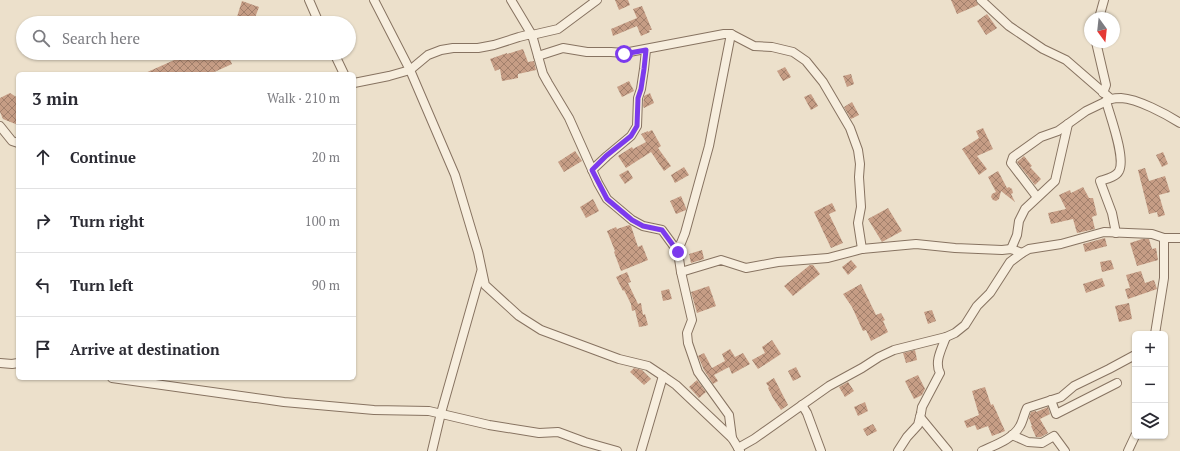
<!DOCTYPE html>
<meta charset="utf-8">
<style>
:root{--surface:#fff;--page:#f7f7f7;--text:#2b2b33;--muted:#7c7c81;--line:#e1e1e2}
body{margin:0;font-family:"PT Serif",serif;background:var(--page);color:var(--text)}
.controls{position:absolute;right:12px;bottom:12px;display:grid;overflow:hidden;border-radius:6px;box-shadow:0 1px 3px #0004}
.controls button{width:36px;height:36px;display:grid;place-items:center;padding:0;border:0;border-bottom:1px solid var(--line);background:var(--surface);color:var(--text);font:20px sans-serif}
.compass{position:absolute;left:1084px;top:12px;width:36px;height:36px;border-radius:50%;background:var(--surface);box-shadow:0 1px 3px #0004;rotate:165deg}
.stop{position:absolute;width:12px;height:12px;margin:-9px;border:3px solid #7c3aed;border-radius:50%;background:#fff}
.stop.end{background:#7c3aed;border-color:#fff;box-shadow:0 1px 4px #0008}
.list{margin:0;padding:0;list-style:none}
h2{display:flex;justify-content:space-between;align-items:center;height:52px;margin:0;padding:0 16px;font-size:17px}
h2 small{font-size:13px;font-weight:400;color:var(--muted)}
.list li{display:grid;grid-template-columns:26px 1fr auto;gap:12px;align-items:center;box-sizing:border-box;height:64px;padding:0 16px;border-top:1px solid var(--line)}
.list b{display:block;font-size:15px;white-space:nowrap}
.list em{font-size:13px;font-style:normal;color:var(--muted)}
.icon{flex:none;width:22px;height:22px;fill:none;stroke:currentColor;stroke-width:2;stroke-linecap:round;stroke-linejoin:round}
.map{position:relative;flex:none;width:1180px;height:451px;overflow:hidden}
.search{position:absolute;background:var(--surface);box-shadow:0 1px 3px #0004;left:16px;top:16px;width:340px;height:44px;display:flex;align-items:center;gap:10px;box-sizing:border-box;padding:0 14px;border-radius:22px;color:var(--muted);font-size:15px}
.panel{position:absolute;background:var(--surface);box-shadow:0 1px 3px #0004;left:16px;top:72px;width:340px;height:308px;border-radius:6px}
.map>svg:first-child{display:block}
.building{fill:url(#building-cross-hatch)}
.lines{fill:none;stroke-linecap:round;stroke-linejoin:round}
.street-casing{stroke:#877361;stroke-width:10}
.street{stroke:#f7eede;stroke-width:8}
.route{stroke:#7c3aed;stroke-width:5}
</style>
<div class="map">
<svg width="1180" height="451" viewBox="0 0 1180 451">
<defs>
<pattern id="building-cross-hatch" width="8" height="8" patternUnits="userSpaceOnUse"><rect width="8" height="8" fill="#c69d85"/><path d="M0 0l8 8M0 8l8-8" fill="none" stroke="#a2806c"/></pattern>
</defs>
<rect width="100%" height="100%" fill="#ece0cb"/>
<g class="building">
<polygon points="615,0 628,0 630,5 619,10"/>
<polygon points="951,0 976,0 978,5 957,14"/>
<polygon points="242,1 259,7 253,23 235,23"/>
<polygon points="642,6 652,30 649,30 650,32 641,36 637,26 613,36 611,29 637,18 633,9"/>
<polygon points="987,14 997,28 986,35 977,21"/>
<polygon points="523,49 528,62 534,61 536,70 518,74 518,78 502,81 500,69 495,71 490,59 507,53 507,54"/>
<polygon points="190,53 227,53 232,64 210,74 143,74"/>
<polygon points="785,67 791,77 783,81 777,71"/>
<polygon points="851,74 854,84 847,87 843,76"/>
<polygon points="629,81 634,91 622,97 617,87"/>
<polygon points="10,93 18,98 18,125 3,119 0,112 0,98"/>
<polygon points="650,93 654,103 644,108 643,106 644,96"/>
<polygon points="811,94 818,106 811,110 804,97"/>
<polygon points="852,102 859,115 851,119 844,107"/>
<polygon points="983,128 993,149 977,156 987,169 979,175 962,149 979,138 976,131"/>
<polygon points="652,130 661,146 658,148 671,166 664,171 651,152 626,168 618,156 632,147 633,149 646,142 641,134 648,131 648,132"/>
<polygon points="575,151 582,161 564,172 558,162"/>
<polygon points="1163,152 1168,164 1162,167 1156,155"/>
<polygon points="1024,156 1032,166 1030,167 1041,179 1035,185 1017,162"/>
<polygon points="684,167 689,175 675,183 671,175"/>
<polygon points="1145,168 1149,181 1165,176 1170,192 1159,195 1165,215 1158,217 1157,212 1149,214 1138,170"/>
<polygon points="628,170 633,178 625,184 619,175"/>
<polygon points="998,171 1007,188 1009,187 1012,189 1013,193 1011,194 1015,202 1001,191 999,199 996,201 993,200 991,197 992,194 996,192 988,177"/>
<polygon points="1083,187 1089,198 1093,198 1097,215 1092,217 1095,229 1077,233 1073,219 1051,224 1048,213 1066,209 1059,195 1070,190 1071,193"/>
<polygon points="681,196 686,208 686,210 676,214 670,201"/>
<polygon points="593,199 599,211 586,218 580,207"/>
<polygon points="832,203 836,211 829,214 843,243 831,248 814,212"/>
<polygon points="888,208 902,231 882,242 868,219"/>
<polygon points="629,225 631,226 638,247 642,245 648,260 621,271 614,252 615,251 607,231 616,227 617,229"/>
<polygon points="1105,238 1107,246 1085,252 1083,244"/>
<polygon points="1142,239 1149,239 1152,249 1156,248 1158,260 1137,266 1130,243"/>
<polygon points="702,250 704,259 691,263 689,254"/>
<polygon points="851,260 857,267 848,275 842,267"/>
<polygon points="1111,260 1114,269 1102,272 1100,262"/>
<polygon points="810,265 813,265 820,274 793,296 784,286"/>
<polygon points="1141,271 1145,283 1154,280 1157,289 1128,299 1125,289 1130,288 1126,275"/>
<polygon points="627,272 631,282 628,283 638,304 641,303 643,315 645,314 648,325 645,326 639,327 635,310 632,311 631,304 624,290 623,291 616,277"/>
<polygon points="1102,278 1105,286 1086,293 1083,284"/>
<polygon points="861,284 876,315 881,313 885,320 883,321 888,332 871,341 866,330 863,331 852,307 843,294"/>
<polygon points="709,286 716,306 697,313 691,292"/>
<polygon points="669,289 672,299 663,301 661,291"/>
<polygon points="1129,303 1132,319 1119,322 1115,306"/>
<polygon points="932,310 936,321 928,324 924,312"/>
<polygon points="772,340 781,354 758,369 752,360 765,353 762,347"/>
<polygon points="730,349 735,357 743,353 750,364 732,374 729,367 714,375 718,381 713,384 704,370 698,356 704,353 712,368 725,361 722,354"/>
<polygon points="915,350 917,360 906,363 903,353"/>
<polygon points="796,367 801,377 793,381 788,371"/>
<polygon points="634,368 642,370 651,379 644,385 630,372"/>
<polygon points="918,375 925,389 922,395 914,399 905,381"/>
<polygon points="774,378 788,405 781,410 773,398 768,388 769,387 766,383"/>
<polygon points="697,380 706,392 699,398 689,387"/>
<polygon points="848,382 854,391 845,397 839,387"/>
<polygon points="985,387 991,405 993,404 1005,431 992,436 988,426 977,430 975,425 967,428 964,421 979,415 972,391"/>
<polygon points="865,402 868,411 858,416 854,407"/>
<polygon points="1048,407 1050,414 1040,419 1048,433 1041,437 1036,437 1031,426 1032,426 1029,418 1031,412 1036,411 1036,412"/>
<polygon points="873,424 877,431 867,436 863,429"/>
</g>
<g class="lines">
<g class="street-casing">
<g id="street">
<polyline points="309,0 319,23"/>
<polyline points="374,0 410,70 455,175 478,252 485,285 519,316 541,330 619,359 648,366 663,376 676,385 732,438 740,451"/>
<polyline points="511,0 532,35 543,74 548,83 569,118 598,183 607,199 632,220 643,226 662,230 678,252 681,272 692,320 687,333 688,343 698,372 729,415 732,438"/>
<path d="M981,0L1009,26L1043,49L1066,60L1111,99C1115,98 1118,98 1121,98C1138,99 1166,114 1180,123"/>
<polyline points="1099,18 1104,0"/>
<polyline points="1096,42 1106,85 1103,93"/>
<polyline points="334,53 344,74"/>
<polyline points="538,56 563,48 587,52 611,52 624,53 724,34 731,34 754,46 772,47 793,52 806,61 823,82 850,128 858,150 860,164 859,177 861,207 858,223 862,249"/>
<polyline points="354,83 389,76 410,70 428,55 441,50 453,48 478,48 494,45 519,37 527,35 532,35 558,29 597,0"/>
<path d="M1106,101C1110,116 1126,158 1119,171C1116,177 1106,179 1100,181L1112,213L1116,233"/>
<polyline points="0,126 12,141 18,143"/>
<polyline points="592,170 607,156 631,136 637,126 638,98 641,89 644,69 646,50"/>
<polyline points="1037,197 1011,163 1013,157 1041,137 1058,131 1086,111 1111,99"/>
<polyline points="676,249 681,243 685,233 709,146 731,34"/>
<polyline points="1011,249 1017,235 1019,221 1025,209 1055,181 1068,124"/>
<polyline points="681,272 721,260 746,268 778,262 828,258 862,249 916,244 955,248 1002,250 1011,249 1022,253"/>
<polyline points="1155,334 1164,278 1164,238"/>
<polyline points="0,363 12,364 18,363"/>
<polyline points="112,378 284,402 374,410 429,411 489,425 539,433 558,432 585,442 617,451"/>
<polyline points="1051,400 1056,414 1117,383"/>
<polyline points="802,405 807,413 821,451"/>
<polyline points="920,417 948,451"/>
<polyline points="1012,435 1028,442 1042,443 1054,436 1065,451"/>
<polyline points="738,448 754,439 829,386 862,368 879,357 894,350 946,337 955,333 965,325 977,306 990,293 1010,262 1022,253 1029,249 1061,244 1104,232 1152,234 1164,238 1180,238"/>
<polyline points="432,451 441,413 481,272"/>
<polyline points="641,451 663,376"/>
<path d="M898,451L907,437L918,425L921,413L922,407L940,373C934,362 942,348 946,337"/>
<path d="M982,451C995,445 1013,439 1020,426C1023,421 1024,414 1027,408L1061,397L1074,386L1109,369L1135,355"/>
<polyline points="1128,451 1135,436"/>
</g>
</g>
<use href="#street" class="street"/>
</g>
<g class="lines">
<polyline class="route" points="624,54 646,50 644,69 641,89 638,98 637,126 631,136 606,156 592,170 607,199 632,220 643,226 662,230 678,252"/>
</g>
</svg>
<div class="controls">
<button>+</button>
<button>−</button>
<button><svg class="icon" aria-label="layers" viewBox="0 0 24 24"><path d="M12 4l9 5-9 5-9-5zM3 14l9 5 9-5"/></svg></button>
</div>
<svg class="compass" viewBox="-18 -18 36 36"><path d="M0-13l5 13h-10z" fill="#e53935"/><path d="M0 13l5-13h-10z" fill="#7c7c81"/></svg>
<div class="stop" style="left:624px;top:54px"></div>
<div class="stop end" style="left:678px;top:252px"></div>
<div class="search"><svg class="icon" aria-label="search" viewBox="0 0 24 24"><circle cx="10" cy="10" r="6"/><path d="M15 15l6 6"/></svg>Search here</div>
<section class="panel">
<h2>3 min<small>Walk · 210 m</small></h2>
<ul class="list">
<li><svg class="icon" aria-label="ahead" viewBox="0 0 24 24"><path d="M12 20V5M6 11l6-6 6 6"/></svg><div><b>Continue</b></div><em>20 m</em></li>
<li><svg class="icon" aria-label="right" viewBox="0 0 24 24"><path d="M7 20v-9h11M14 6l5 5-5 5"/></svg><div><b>Turn right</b></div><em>100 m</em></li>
<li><svg class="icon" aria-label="left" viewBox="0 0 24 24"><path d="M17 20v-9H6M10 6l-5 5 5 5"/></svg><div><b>Turn left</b></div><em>90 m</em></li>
<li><svg class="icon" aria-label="arrive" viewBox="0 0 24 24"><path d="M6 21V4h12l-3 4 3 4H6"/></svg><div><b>Arrive at destination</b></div></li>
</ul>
</section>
</div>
